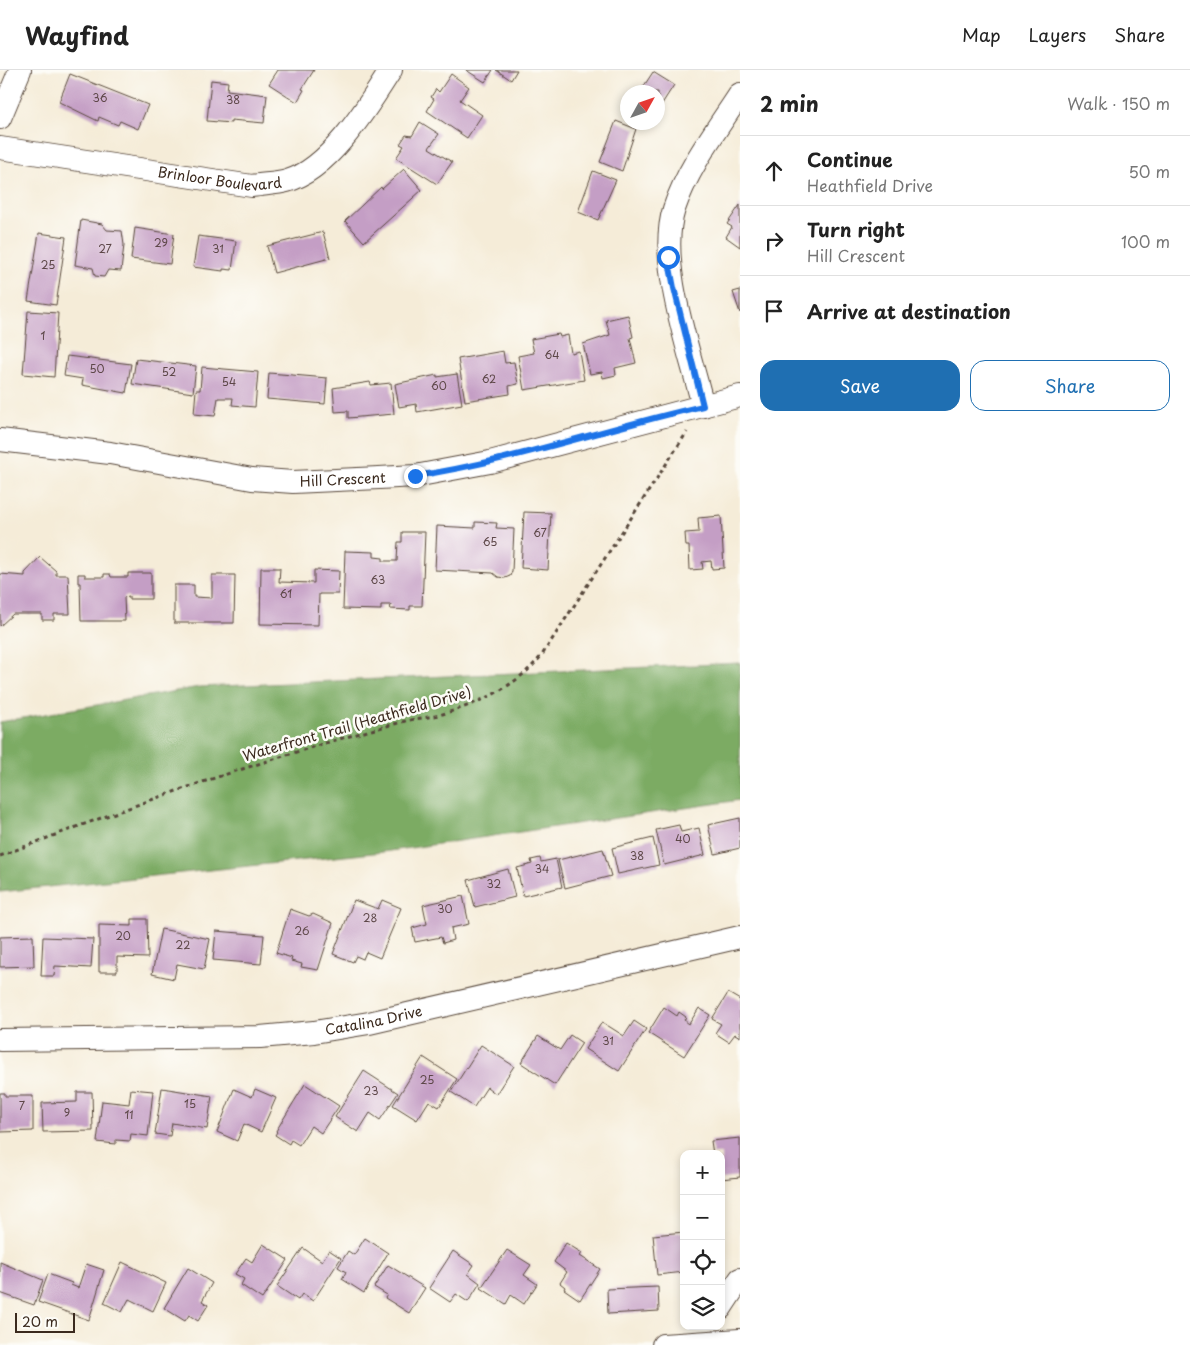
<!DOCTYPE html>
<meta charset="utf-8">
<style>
:root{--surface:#fff;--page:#f2f2f2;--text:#222;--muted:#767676;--line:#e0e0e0;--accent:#1f6fb2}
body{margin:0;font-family:"Playpen Sans",sans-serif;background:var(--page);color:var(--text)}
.controls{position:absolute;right:15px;bottom:15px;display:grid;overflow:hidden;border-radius:10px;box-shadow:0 2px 8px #0003}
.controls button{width:45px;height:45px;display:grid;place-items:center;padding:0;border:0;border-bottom:1px solid var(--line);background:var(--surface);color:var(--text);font:25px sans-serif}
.compass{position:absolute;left:620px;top:15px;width:45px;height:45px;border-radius:50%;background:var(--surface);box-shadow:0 2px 8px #0003;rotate:50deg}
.scale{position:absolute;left:15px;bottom:12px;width:60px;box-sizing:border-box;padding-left:5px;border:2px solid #3b2a1e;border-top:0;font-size:14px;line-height:18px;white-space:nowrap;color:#3b2a1e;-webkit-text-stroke:4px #fdfcf7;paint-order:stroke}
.stop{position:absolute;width:15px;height:15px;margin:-11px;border:4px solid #1a73e8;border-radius:50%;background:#fff}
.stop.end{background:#1a73e8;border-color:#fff;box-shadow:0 1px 5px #0008}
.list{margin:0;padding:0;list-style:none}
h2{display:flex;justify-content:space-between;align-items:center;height:65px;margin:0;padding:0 20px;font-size:21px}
h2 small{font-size:16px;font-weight:400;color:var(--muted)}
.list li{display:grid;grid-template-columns:32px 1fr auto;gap:15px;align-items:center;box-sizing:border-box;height:70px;padding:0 20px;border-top:1px solid var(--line)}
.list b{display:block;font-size:19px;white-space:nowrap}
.list p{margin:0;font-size:16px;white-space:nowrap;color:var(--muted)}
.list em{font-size:16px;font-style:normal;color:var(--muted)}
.actions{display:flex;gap:10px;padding:15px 20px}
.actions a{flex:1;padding:11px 0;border:1px solid var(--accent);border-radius:15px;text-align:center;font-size:18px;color:var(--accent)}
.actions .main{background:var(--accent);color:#fff}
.icon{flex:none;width:28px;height:28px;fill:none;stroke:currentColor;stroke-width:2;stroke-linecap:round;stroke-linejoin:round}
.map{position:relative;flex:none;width:740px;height:1275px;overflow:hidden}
header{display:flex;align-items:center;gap:30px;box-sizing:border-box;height:70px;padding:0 25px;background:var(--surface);border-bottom:1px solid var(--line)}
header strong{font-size:24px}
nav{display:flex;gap:28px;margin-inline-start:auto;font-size:18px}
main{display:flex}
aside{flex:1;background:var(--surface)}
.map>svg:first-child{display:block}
.forest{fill:#7cab64;stroke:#5c6a41}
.building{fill:#c49ec5}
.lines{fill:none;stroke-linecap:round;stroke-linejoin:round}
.minor-casing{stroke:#57473a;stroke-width:24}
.path{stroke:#57473a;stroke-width:3;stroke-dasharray:4 4;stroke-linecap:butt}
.minor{stroke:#fff;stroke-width:22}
.route{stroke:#1a73e8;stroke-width:6}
.labels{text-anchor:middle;stroke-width:5;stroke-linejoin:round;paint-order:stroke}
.number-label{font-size:11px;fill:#5d4748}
.street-label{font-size:14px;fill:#3b2a1e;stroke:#fdfcf7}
</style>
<header>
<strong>Wayfind</strong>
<nav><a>Map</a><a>Layers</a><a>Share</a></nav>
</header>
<main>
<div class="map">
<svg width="740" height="1275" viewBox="0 0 740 1275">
<rect width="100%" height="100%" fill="#fdfcf7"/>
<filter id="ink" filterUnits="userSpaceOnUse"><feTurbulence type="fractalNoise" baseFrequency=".02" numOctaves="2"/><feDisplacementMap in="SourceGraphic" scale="10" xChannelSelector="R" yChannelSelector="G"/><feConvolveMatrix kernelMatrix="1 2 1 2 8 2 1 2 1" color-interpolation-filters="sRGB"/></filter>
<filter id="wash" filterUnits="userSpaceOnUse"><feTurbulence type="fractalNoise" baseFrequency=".0096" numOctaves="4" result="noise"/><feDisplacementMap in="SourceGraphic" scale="20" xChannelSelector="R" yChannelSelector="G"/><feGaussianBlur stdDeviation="1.12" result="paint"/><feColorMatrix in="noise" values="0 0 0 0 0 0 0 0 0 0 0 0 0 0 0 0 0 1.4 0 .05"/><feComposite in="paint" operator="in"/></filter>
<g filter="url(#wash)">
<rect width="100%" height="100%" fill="#f5ecd8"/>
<polygon class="forest" points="740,593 740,730 383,782 0,822 0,652 199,617"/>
<g id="blocks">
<g class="building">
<polygon points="278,0 314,0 302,19 304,20 297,32 269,14"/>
<polygon points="466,0 493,0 485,12"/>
<polygon points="496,0 517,0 511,10"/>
<polygon points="653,2 674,15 658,40 658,22 640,22"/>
<polygon points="70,4 148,35 138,59 120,51 118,55 99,47 98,51 59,32"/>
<polygon points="451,4 469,17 460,30 482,45 467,68 427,41 434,29 431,27 436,19 439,22"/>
<polygon points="211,10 228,12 227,20 267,25 264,53 231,50 231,53 207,51"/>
<polygon points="616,51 636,59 622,101 600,92"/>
<polygon points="420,52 439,64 429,78 452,92 437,114 396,88 404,76 400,74 406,65 412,66"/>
<polygon points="404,99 422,120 364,172 345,151 381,117 382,119"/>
<polygon points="593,101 616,110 598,150 578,142"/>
<polygon points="740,135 740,177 726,167 732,157 727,154"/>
<polygon points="81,150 102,154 107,160 122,161 124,175 121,201 108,200 104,207 95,206 93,198 75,195"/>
<polygon points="135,158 174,164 170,194 131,189"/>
<polygon points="323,162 330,188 274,203 267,176"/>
<polygon points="39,163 66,167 56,235 28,231"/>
<polygon points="198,166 236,171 232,200 223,199 223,201 193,197"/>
<polygon points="740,220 740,243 733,222"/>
<polygon points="28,241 58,243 54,307 23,304"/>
<polygon points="628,245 633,267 630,268 636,293 615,298 616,305 603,308 602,302 590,304 583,274 610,265 606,250"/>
<polygon points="559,264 560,267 568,265 571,283 579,281 584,310 524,320 518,286 534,283 531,269"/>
<polygon points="503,281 505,293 514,292 518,314 509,316 510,324 465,331 458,289"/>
<polygon points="67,286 131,294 126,323 82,315 83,309 64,306"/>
<polygon points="136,289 196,296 193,323 132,314"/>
<polygon points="202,297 258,302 255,337 232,335 233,328 218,328 215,346 194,344 196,320 200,320"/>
<polygon points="269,303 327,308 325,334 267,329"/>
<polygon points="457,304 462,334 417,342 416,334 399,337 395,314 437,305 437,307"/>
<polygon points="370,312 371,315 391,313 394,344 348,348 348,341 335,342 333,318"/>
<polygon points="524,442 551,443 548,500 521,498"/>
<polygon points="721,446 724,498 712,499 711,491 702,492 703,499 690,500 689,476 686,476 685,463 699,462 698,448"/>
<polygon points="475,452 497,453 496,458 514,459 512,501 510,506 505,508 498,507 493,503 435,500 437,456 475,458"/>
<polygon points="402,462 425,462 422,536 410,536 410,540 390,539 391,535 381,535 381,540 343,539 345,481 374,482 374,487 383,488 383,491 397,491 398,472 402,472"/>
<polygon points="40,487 56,501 56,505 68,505 70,544 54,544 54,550 42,550 42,544 13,544 0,556 0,504 25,506 25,503"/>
<polygon points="261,498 280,498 279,512 314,513 314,500 339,501 338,524 319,524 318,555 260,554"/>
<polygon points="128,503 151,503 151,529 129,529 129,526 124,527 125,551 81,551 80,513 78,513 78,504 85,504 85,507 104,507 104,504 110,504 111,507 128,507"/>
<polygon points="212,505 235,505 234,553 174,553 174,515 194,515 194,527 212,528"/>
<polygon points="740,748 740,778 715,784 708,755"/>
<polygon points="679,755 681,762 699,758 705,785 664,795 656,760"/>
<polygon points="653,768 659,795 618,804 612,778"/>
<polygon points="603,779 611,806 565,818 558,790"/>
<polygon points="540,788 541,792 556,789 562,817 523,826 517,798 532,794 531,790"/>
<polygon points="508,799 515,827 475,837 468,810"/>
<polygon points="463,826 469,854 451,858 453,870 443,873 441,867 415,872 412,858 427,854 423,835"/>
<polygon points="354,830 378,839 382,830 401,838 380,888 366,882 363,889 356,886 353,892 333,884"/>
<polygon points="290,839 309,846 313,844 333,853 318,900 301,897 302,894 291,891 292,888 276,883"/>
<polygon points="132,849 147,849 148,888 117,887 117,902 99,902 99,855 132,856"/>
<polygon points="161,859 210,869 204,899 177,894 174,909 152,904"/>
<polygon points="216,861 264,865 261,894 213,890"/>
<polygon points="33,866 34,896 0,897 0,867"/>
<polygon points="43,867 93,869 91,898 55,896 54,906 41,906"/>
<polygon points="728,923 740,930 740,967 735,964 729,972 715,963 721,954 712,949"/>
<polygon points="664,937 677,946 679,942 686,947 684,950 689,954 699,938 710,945 684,986 648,963"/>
<polygon points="634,951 646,959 619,1001 585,979 602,952 624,966"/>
<polygon points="570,965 582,973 555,1015 521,993 538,966 560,980"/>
<polygon points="481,975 514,996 496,1024 487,1017 474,1037 451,1022"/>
<polygon points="423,987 457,1009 439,1037 429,1031 417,1050 393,1035"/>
<polygon points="364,1001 398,1023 380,1050 370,1043 358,1062 335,1047"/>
<polygon points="305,1014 339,1036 321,1063 311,1056 299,1075 291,1070 289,1074 275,1065 277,1062 276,1061"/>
<polygon points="162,1018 212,1026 207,1059 172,1053 170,1066 155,1064"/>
<polygon points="131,1019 153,1021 148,1066 131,1064 130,1071 116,1070 116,1074 97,1072 102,1031 129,1034"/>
<polygon points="234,1019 252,1027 255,1019 276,1028 261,1062 244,1054 237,1071 217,1062"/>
<polygon points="77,1022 92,1022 93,1061 43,1062 42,1033 77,1032"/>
<polygon points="0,1023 5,1023 5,1026 33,1026 33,1061 0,1062"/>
<polygon points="740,1068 740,1107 721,1109 721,1084 713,1084 711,1071"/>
<polygon points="684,1162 684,1202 657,1205 653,1165"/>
<polygon points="365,1168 388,1183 364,1223 342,1209 346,1202 338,1197 348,1181 354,1185"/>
<polygon points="566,1173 582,1183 580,1186 600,1199 580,1230 564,1219 565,1217 560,1213 567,1202 554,1192"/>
<polygon points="263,1174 288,1190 262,1229 241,1215 244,1209 235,1204 246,1188 252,1192"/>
<polygon points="303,1178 322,1191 329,1180 341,1188 313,1231 302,1224 298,1230 277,1216"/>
<polygon points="507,1180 531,1195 524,1205 537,1214 524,1234 511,1225 506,1234 481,1218"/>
<polygon points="453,1181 474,1195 468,1204 480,1213 468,1232 456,1224 450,1232 429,1218"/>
<polygon points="0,1192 43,1210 34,1235 0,1223"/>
<polygon points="122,1192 166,1213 153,1241 129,1229 122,1242 104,1233"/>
<polygon points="86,1194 104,1200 89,1250 38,1232 48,1204 72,1213 71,1215 78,1218"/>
<polygon points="388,1195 425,1218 409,1243 385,1228 387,1225 374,1217"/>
<polygon points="188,1198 212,1213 202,1231 208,1235 198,1251 189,1245 185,1251 164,1238"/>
<polygon points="658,1217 659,1241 608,1244 607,1219"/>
</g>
</g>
</g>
<g filter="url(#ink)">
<use href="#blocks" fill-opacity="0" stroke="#57473a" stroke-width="1"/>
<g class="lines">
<g class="minor-casing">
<g id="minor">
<polyline points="0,48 20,0"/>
<path id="s1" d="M0,78L252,116C263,114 276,114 287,111C330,99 368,36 391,0"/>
<path d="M703,336C690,282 657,192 674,139C688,97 716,61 740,24"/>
<path id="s2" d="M0,370L110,383L252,409L293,412L379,408L415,406L490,392L740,326"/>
<path id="s3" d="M0,970L260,967L314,962L369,953L740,867"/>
<polyline points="721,1238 740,1209"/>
<polyline points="663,1275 740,1270"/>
</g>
</g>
<path class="path" d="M0,786C89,752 180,718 271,690C315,676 358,663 402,652C414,648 427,648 439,645C479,634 516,617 542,585L687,362"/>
<use href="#minor" class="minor"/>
</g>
</g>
<g class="lines" filter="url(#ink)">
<path class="route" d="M415,406C514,391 606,358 703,336L674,218L668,187"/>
</g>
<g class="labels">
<g class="number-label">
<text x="100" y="32">36</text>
<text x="233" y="34">38</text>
<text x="161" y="177">29</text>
<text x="105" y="183">27</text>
<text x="218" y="183">31</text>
<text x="48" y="199">25</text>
<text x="43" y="270">1</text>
<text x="552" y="289">64</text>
<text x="97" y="303">50</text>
<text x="169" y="306">52</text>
<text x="489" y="313">62</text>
<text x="229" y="316">54</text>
<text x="439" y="320">60</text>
<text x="540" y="467">67</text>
<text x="490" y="476">65</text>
<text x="378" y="514">63</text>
<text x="286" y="528">61</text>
<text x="683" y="773">40</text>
<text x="637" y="790">38</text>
<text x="542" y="803">34</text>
<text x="494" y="818">32</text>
<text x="445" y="843">30</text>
<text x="370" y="852">28</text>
<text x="302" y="865">26</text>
<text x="123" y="870">20</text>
<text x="183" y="879">22</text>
<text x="608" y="975">31</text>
<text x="427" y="1014">25</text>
<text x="371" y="1025">23</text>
<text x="190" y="1038">15</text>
<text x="22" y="1040">7</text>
<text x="67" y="1047">9</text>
<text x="129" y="1049">11</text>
</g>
<g class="street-label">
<text dy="5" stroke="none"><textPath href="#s1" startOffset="222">Brinloor Boulevard</textPath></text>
<text dy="5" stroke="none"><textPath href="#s2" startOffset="346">Hill Crescent</textPath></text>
<text transform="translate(357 654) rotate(-16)" y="5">Waterfront Trail (Heathfield Drive)</text>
<text dy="5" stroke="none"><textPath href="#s3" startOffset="375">Catalina Drive</textPath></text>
</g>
</g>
</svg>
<div class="controls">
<button>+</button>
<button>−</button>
<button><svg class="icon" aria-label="locate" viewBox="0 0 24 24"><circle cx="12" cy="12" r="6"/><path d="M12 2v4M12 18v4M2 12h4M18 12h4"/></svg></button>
<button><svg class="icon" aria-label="layers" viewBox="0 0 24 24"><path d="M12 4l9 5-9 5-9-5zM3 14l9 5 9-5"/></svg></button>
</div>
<svg class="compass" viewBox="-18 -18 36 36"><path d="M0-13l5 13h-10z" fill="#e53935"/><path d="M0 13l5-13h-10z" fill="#767676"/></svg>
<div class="scale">20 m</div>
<div class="stop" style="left:668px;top:187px"></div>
<div class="stop end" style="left:415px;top:406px"></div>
</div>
<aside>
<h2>2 min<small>Walk · 150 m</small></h2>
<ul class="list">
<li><svg class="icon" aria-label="ahead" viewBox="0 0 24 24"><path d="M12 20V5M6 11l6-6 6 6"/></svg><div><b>Continue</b><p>Heathfield Drive</p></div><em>50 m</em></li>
<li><svg class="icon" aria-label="right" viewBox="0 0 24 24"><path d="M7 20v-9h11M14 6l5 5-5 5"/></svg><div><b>Turn right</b><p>Hill Crescent</p></div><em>100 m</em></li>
<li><svg class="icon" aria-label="arrive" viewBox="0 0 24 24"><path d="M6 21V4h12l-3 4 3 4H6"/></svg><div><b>Arrive at destination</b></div></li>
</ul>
<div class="actions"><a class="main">Save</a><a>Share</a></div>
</aside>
</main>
